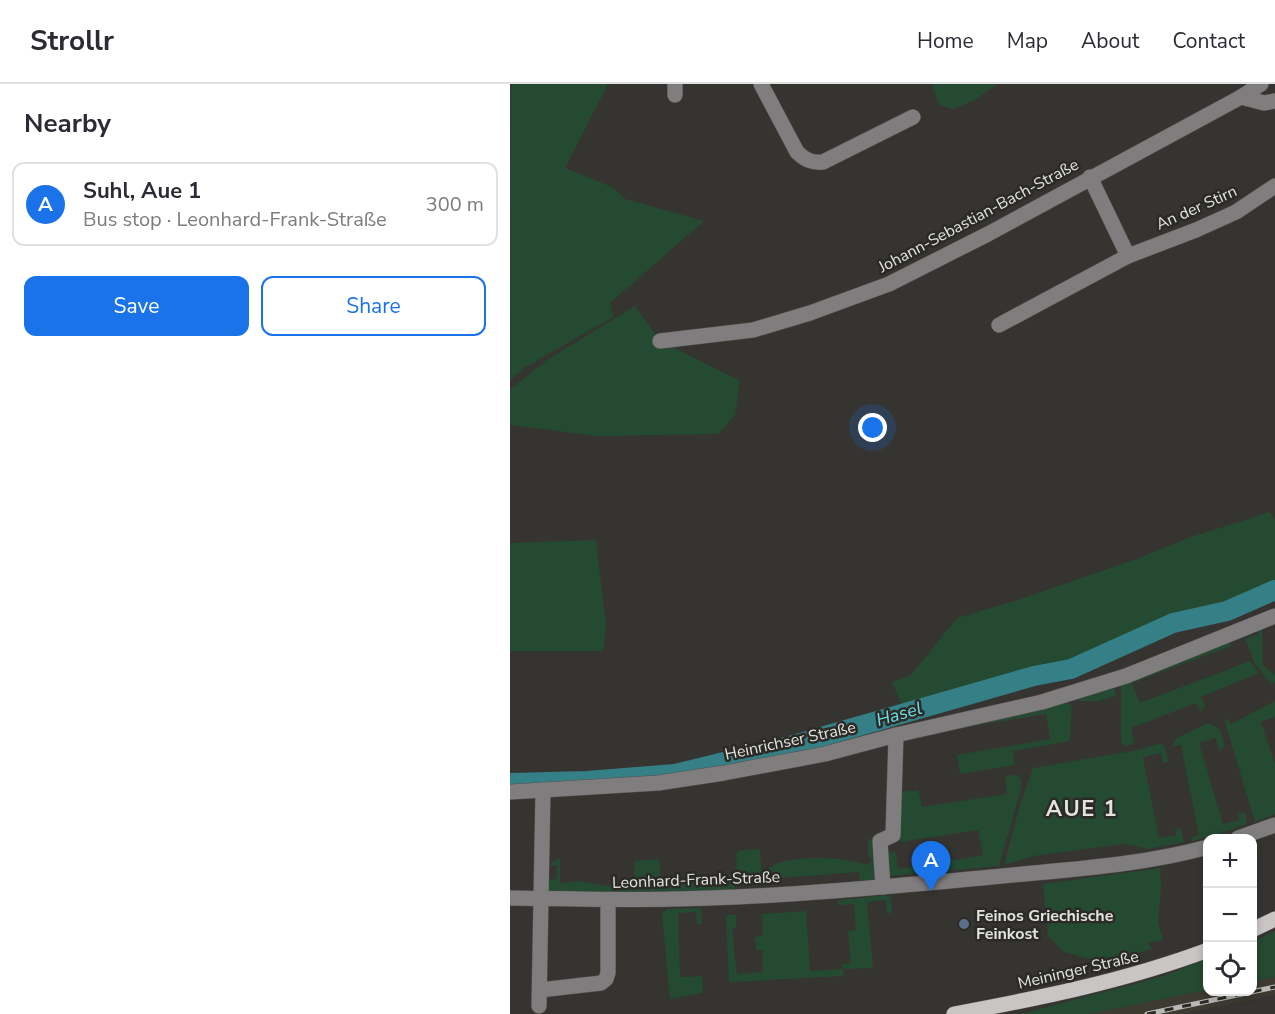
<!DOCTYPE html>
<meta charset="utf-8">
<style>
:root{--surface:#fff;--page:#f7f7f7;--text:#2b2b33;--muted:#7c7c81;--line:#e1e1e2;--accent:#1a73e8}
body{margin:0;font-family:"Nunito Sans",sans-serif;background:var(--page);color:var(--text)}
.controls{position:absolute;right:18px;bottom:18px;display:grid;overflow:hidden;border-radius:12px;box-shadow:0 3px 9px #0003}
.controls button{width:54px;height:54px;display:grid;place-items:center;padding:0;border:0;border-bottom:2px solid var(--line);background:var(--surface);color:var(--text);font:30px sans-serif}
.you{position:absolute;left:363px;top:344px;width:21px;height:21px;margin:-15px;border:4px solid #fff;border-radius:50%;background:#1a73e8;box-shadow:0 0 0 9px #1a73e833}
.badge{display:grid;place-items:center;width:39px;height:39px;border-radius:50%;background:var(--accent);color:#fff;font-size:20px;font-weight:700}
.pin{position:absolute;translate:-50% -50px;filter:drop-shadow(0 2px 3px #0008)}
.pin::after{content:'';position:absolute;top:32px;width:21px;height:18px;background:inherit;clip-path:polygon(0 0,100% 0,50% 100%)}
.list{margin:0;padding:0;list-style:none}
h2{display:flex;justify-content:space-between;align-items:center;height:78px;margin:0;padding:0 24px;font-size:26px}
h2 small{font-size:20px;font-weight:400;color:var(--muted)}
.list li{display:grid;grid-template-columns:39px 1fr auto;gap:18px;align-items:center;box-sizing:border-box;height:84px;margin:0 12px 12px;padding:0 12px;border:2px solid var(--line);border-radius:12px}
.list b{display:block;font-size:22px;white-space:nowrap}
.list p{margin:0;font-size:20px;white-space:nowrap;color:var(--muted)}
.list em{font-size:20px;font-style:normal;color:var(--muted)}
.actions{display:flex;gap:12px;padding:18px 24px}
.actions a{flex:1;padding:14px 0;border:2px solid var(--accent);border-radius:12px;text-align:center;font-size:21px;color:var(--accent)}
.actions .main{background:var(--accent);color:#fff}
.icon{flex:none;width:33px;height:33px;fill:none;stroke:currentColor;stroke-width:2;stroke-linecap:round;stroke-linejoin:round}
.map{position:relative;flex:none;width:765px;height:930px;overflow:hidden}
header{display:flex;align-items:center;gap:36px;box-sizing:border-box;height:84px;padding:0 30px;background:var(--surface);border-bottom:2px solid var(--line)}
header strong{font-size:28px}
nav{display:flex;gap:33px;margin-inline-start:auto;font-size:21px}
main{display:flex}
aside{flex:1;background:var(--surface)}
.map>svg:first-child{display:block}
.built{fill:#3d3b31}
.green{fill:#244a31}
.lines{fill:none;stroke-linecap:round;stroke-linejoin:round}
.river{stroke:#358086;stroke-width:20}
.minor-casing{stroke:#51504d;stroke-width:16}
.major-casing{stroke:#51504d;stroke-width:16}
.minor{stroke:#7f7d7d;stroke-width:15}
.major{stroke:#cac5c5;stroke-width:15}
.rail-casing{stroke:#b8b8b5;stroke-width:5}
.rail{stroke:#2b2a27;stroke-width:3;stroke-dasharray:9;stroke-linecap:butt}
.service-dot{fill:#5c6f8a;stroke:#2b2a27;stroke-width:2}
.labels{text-anchor:middle;stroke-width:5;stroke-linejoin:round;paint-order:stroke}
.street-label{font-size:16px;fill:#e3e3e0;stroke:#2b2a27}
.poi-label{font-size:16px;font-weight:bold;fill:#e3e3e0;stroke:#2b2a27;text-anchor:start}
.water-label{font-size:18px;font-style:italic;fill:#6cdee7;stroke:#2b2a27}
.district-label{font-size:22px;font-weight:bold;letter-spacing:1.5px;fill:#e3e3e0;stroke:#2b2a27}
</style>
<header>
<strong>Strollr</strong>
<nav><a>Home</a><a>Map</a><a>About</a><a>Contact</a></nav>
</header>
<main>
<aside>
<h2>Nearby<small></small></h2>
<ul class="list">
<li><span class="badge">A</span><div><b>Suhl, Aue 1</b><p>Bus stop · Leonhard-Frank-Straße</p></div><em>300 m</em></li>
</ul>
<div class="actions"><a class="main">Save</a><a>Share</a></div>
</aside>
<div class="map">
<svg width="765" height="930" viewBox="0 0 765 930">
<rect width="100%" height="100%" fill="#353431"/>
<polygon class="built" points="765,893 765,911 673,930 579,930 697,906 698,908 742,908 743,897"/>
<g class="green">
<polygon points="1,0 98,0 55,84 102,103 115,115 194,137 100,219 103,233 14,284 0,296"/>
<polygon points="422,0 488,0 463,17 443,25 429,21"/>
<polygon points="125,222 150,257 230,297 225,331 208,350 88,352 0,341 0,306 37,276"/>
<polygon points="760,428 765,436 765,506 717,527 663,539 561,585 524,592 395,629 382,598 401,591 447,534 511,515 629,474 678,454"/>
<polygon points="86,456 96,541 93,567 0,567 0,459"/>
<polygon points="752,541 753,581 765,591 765,598 761,600 745,580 735,555 749,550 746,544"/>
<polygon points="718,556 721,562 622,599 630,619 740,577 748,588 746,590 691,613 695,622 690,628 686,619 621,644 624,659 616,662 611,659 611,599"/>
<polygon points="604,602 606,612 589,617 569,617 572,612"/>
<polygon points="765,617 765,633 751,638 765,680 765,730 745,738 715,638 717,634 721,640"/>
<polygon points="555,619 561,620 562,623 560,657 503,667 505,681 450,690 447,671 540,655 536,630 439,646"/>
<polygon points="698,639 710,645 715,663 709,666 706,654 689,659 713,740 729,736 728,730 735,728 737,740 708,750 682,757 681,754 689,751 671,661 663,662 665,655"/>
<polygon points="648,660 654,661 659,678 653,679 651,669 633,673 649,754 666,751 665,745 671,744 674,758 638,765 614,760 524,772 494,781 510,721 523,684 628,666"/>
<polygon points="502,691 508,691 511,695 511,704 489,782 377,792 377,770 385,767 388,785 473,771 468,746 391,758 387,753 391,708 408,706 412,723 497,710 495,693"/>
<path d="M358,754L364,757L368,795L350,797L349,788L227,797L225,798V806L128,808L36,807V796L47,795V781L39,782L40,780L50,774V799L71,797L96,802L124,799L125,777L149,775L151,795H190L227,789L226,770L228,767L250,765L251,787C258,786 262,782 268,779C292,771 335,773 358,781L362,777L358,769Z"/>
<polygon points="650,784 651,802 648,838 653,856 638,859 642,865 630,868 629,871 583,876 554,868 538,852 533,800"/>
<polygon points="378,811 381,814 382,829 377,829 376,816 357,818 363,884 333,885 333,892 219,898 216,831 226,831 226,844 222,845 227,890 253,888 253,866 246,866 245,853 253,852 252,830 296,827 300,887 332,885 332,880 341,879 338,847 346,846 344,820 329,821 328,816"/>
<polygon points="191,824 192,840 187,840 186,828 168,829 170,893 192,892 193,909 160,915 152,831 157,825"/>
<polygon points="765,847 765,893 743,897 743,858"/>
<polygon points="697,875 697,906 579,930 511,930 650,893"/>
</g>
<g class="lines">
<polyline class="river" points="0,699 77,697 165,690 276,663 524,592 561,585 663,539 717,527 765,506"/>
<g class="minor-casing">
<g id="minor">
<polyline points="165,0 165,11"/>
<path d="M251,0L287,68C295,76 302,79 313,78L403,33"/>
<polyline points="731,13 754,19 765,17"/>
<polyline points="580,93 618,172"/>
<polyline points="489,241 618,172 686,146 726,128 765,102"/>
<polyline points="150,257 243,246 300,229 379,200 478,150 731,13 751,0"/>
<polyline points="0,708 148,699 214,689 315,670 386,651 532,618 616,592 765,532"/>
<polyline points="728,754 765,741"/>
<polyline points="373,803 370,757 383,751 386,651"/>
<path d="M0,814C67,815 133,817 200,814C291,811 382,802 472,794C547,786 625,783 698,763"/>
<polyline points="30,906 91,899 96,895 98,889 98,816"/>
<polyline points="29,922 33,706"/>
</g>
</g>
<g class="major-casing">
<g id="major">
<polyline points="742,846 765,835"/>
<path d="M444,930C530,914 615,897 698,866"/>
</g>
</g>
<use href="#minor" class="minor"/>
<use href="#major" class="major"/>
<g class="rail-casing">
<polyline id="rail" points="637,930 765,903"/>
</g>
<use href="#rail" class="rail"/>
</g>
<circle class="service-dot" cx="454" cy="840" r="6"/>
<g class="labels">
<g class="street-label">
<text transform="translate(686 123) rotate(-24)" y="6">An der Stirn</text>
<text transform="translate(468 131) rotate(-28)" y="6">Johann-Sebastian-Bach-Straße</text>
<text transform="translate(280 656) rotate(-12)" y="6">Heinrichser Straße</text>
<text transform="translate(186 795) rotate(-2)" y="6">Leonhard-Frank-Straße</text>
<text transform="translate(568 885) rotate(-13)" y="6">Meininger Straße</text>
</g>
<g class="poi-label">
<text x="466" y="837">Feinos Griechische<tspan x="466" dy="18">Feinkost</tspan></text>
</g>
<g class="water-label">
<text transform="translate(389 630) rotate(-16)" y="6">Hasel</text>
</g>
<g class="district-label">
<text x="572" y="732">AUE 1</text>
</g>
</g>
</svg>
<div class="controls">
<button>+</button>
<button>−</button>
<button><svg class="icon" aria-label="locate" viewBox="0 0 24 24"><circle cx="12" cy="12" r="6"/><path d="M12 2v4M12 18v4M2 12h4M18 12h4"/></svg></button>
</div>
<div class="you"></div>
<div class="pin badge" style="left:421px;top:807px">A</div>
</div>
</main>
